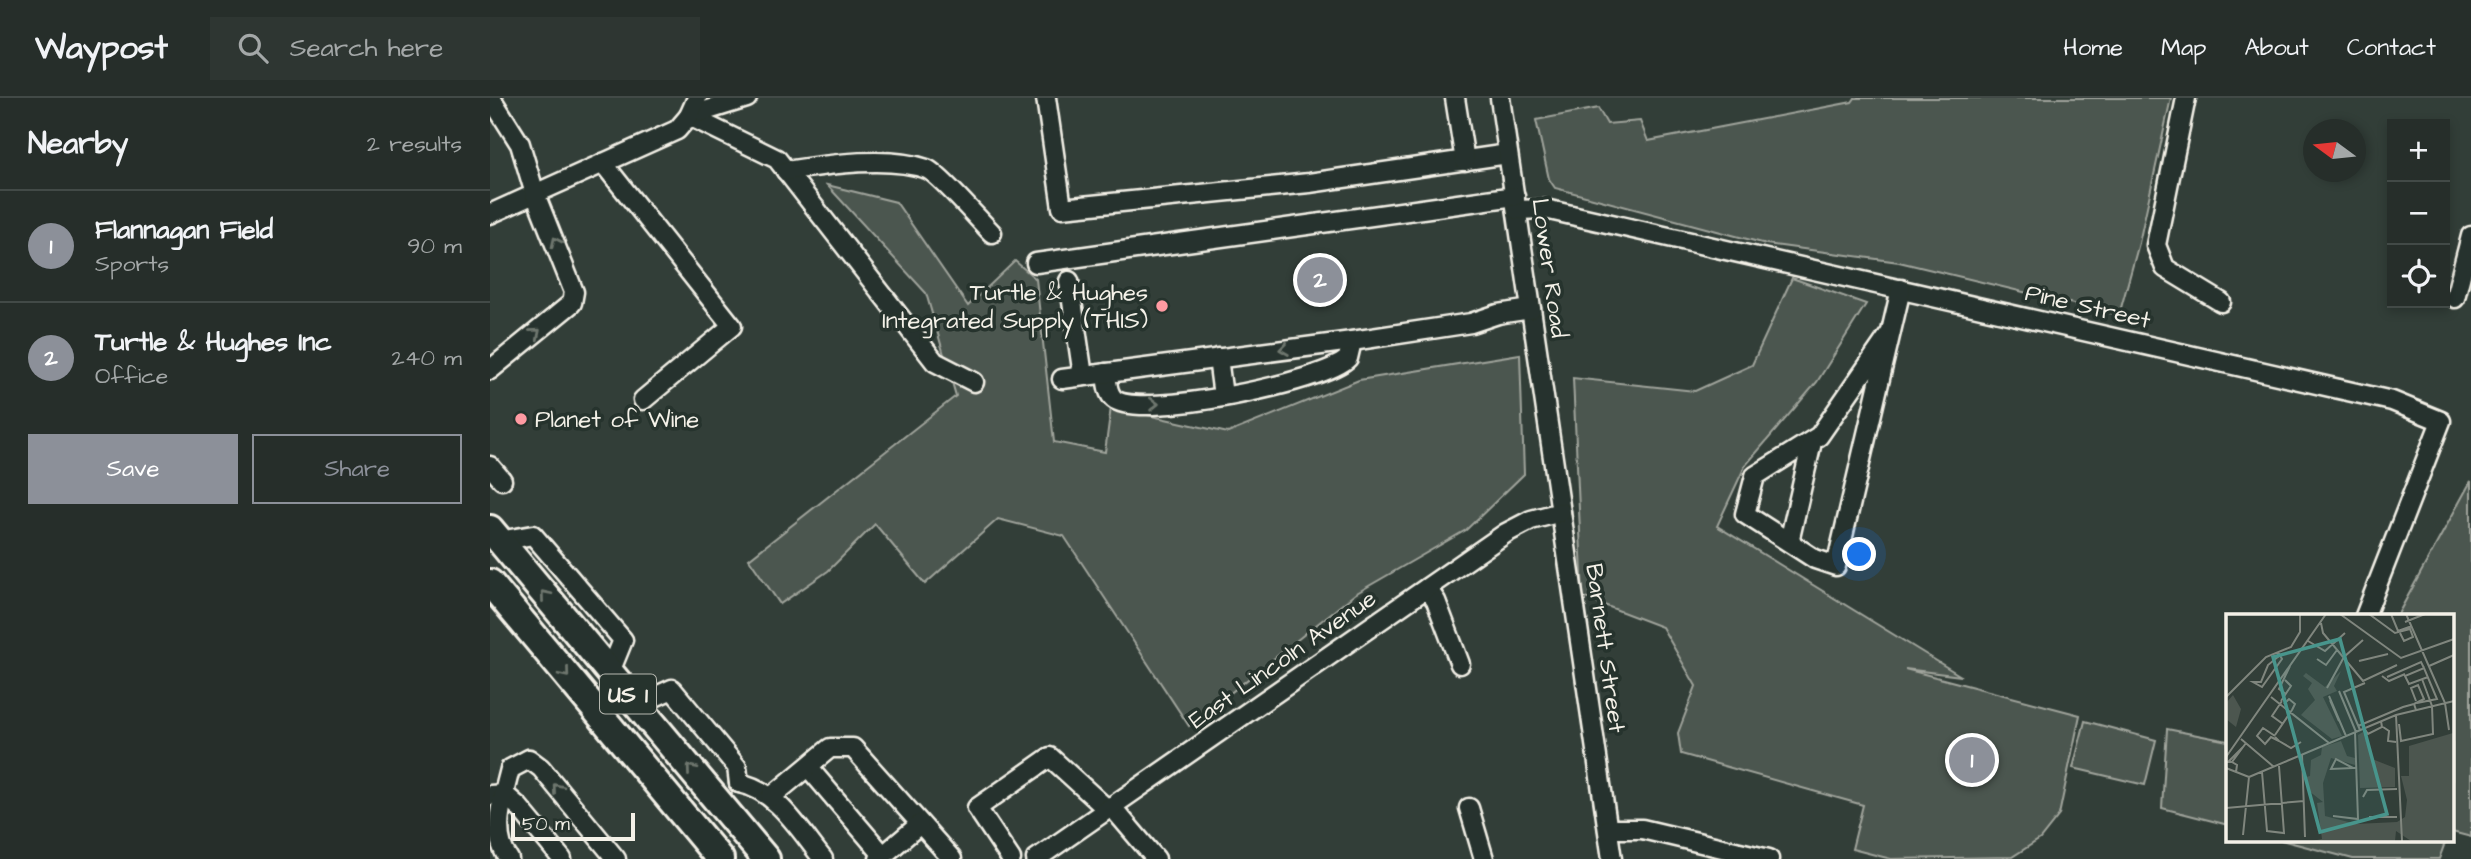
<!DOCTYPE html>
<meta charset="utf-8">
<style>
:root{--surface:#262e2a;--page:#2e3632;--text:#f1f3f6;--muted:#a4a8a8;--line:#424a47;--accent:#8c9099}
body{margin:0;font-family:"Architects Daughter",sans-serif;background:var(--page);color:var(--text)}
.controls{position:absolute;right:21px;top:21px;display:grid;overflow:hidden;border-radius:0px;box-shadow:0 4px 10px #0003}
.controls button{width:63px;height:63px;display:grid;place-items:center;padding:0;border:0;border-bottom:2px solid var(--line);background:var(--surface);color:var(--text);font:35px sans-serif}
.compass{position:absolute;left:1813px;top:21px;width:63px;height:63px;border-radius:50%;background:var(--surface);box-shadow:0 4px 10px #0003;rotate:285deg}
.scale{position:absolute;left:21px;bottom:18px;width:124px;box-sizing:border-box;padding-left:7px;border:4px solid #f4f1e8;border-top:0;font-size:19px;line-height:24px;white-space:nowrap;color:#f4f1e8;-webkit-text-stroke:5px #26332d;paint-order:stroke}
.you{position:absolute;left:1370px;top:457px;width:24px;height:24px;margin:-18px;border:5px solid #fff;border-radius:50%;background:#1a73e8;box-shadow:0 0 0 10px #1a73e833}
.badge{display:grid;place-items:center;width:46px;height:46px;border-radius:50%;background:var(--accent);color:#fff;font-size:23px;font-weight:700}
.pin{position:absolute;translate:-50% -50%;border:4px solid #fff;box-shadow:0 2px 7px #0006}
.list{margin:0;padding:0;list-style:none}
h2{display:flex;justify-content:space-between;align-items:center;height:91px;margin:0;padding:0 28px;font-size:30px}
h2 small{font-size:23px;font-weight:400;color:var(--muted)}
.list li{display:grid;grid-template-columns:46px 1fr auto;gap:21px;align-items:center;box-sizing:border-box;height:112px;padding:0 28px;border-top:2px solid var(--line)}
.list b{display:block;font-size:26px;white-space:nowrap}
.list p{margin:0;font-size:23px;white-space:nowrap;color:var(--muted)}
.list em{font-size:23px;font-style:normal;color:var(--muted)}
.actions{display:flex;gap:14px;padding:21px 28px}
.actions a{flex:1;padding:16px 0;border:2px solid var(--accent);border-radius:0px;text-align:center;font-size:24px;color:var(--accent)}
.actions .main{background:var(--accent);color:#fff}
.icon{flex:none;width:38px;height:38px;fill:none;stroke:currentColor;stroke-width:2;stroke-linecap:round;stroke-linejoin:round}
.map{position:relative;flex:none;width:1981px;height:761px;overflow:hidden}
header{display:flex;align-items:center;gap:42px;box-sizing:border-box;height:98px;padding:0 35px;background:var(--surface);border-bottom:2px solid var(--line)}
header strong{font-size:33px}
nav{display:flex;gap:38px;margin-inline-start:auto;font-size:24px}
.search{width:490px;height:63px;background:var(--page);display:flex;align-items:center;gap:18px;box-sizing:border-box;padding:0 24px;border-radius:0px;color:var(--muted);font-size:26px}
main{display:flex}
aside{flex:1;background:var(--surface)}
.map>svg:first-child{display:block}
.green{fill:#4c564f;stroke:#a0a49c;stroke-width:2}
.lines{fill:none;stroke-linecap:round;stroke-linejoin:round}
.minor-casing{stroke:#f4f1e8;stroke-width:23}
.highway-casing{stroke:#f4f1e8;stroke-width:32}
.minor{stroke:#26332d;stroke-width:18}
.highway{stroke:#26332d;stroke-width:26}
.oneway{stroke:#6e766e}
.poi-dot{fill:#ff9aa2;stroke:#26332d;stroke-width:2.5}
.labels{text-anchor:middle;stroke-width:7;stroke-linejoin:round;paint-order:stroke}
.shield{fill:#26332d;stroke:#b6b8b0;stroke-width:2}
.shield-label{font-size:23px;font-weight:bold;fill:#f4f1e8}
.street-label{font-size:24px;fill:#f4f1e8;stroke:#26332d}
.poi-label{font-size:24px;fill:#f4f1e8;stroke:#26332d;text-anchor:end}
.inset-road{fill:none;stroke:#80867e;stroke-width:2}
.view{fill:#48958c;fill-opacity:0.15;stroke:#48958c;stroke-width:3.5}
.inset-edge{fill:none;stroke:#f4f1e8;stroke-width:3.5}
</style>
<header>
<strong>Waypost</strong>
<div class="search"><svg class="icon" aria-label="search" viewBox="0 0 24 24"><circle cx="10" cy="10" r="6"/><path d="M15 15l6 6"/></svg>Search here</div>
<nav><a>Home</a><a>Map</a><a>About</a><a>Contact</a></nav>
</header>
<main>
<aside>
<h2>Nearby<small>2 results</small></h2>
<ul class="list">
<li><span class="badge">1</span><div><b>Flannagan Field</b><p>Sports</p></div><em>90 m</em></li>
<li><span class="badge">2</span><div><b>Turtle &amp; Hughes Inc</b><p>Office</p></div><em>240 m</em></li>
</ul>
<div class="actions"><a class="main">Save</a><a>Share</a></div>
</aside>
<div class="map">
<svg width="1981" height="761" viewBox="0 0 1981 761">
<rect width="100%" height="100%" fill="#323e38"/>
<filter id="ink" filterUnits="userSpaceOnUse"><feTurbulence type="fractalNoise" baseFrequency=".0143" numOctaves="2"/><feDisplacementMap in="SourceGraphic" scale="14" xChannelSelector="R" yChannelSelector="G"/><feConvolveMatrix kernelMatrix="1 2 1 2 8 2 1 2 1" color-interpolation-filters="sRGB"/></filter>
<g filter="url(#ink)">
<g class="green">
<polygon points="1365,0 1681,0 1649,145 1629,217 1409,164 1276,146 1065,90 1059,81 1046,22 1108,10 1117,26 1150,23 1158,43 1362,4"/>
<polygon points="337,87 406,104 478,208 525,163 546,181 564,344 615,354 621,309 738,335 869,282 1030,256 1034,376 976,432 865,496 699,628 574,438 508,421 435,486 385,426 338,473 290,506 259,461 466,298 436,195"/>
<polygon points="1302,180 1376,206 1327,284 1255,368 1227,428 1471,578 1415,571 1590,617 1569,717 1550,741 1522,759 1401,761 1362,751 1373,707 1191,656 1188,635 1206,588 1172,529 1093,499 1083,280 1205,293 1262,267"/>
<polygon points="1981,383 1981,739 1962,734 1962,518 1907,518"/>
<polygon points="1595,623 1666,642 1655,687 1583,670"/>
<polygon points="1677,631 1738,643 1738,727 1672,710"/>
<polygon points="1791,742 1956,742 1949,761 1863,761"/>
</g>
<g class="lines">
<g class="minor-casing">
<g id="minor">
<polyline points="556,0 572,110 819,85 1018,56"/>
<polyline points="965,0 975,63"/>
<polyline points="1010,0 1122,761"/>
<polyline points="1696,0 1666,147 1675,170 1731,204"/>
<polyline points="199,18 287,61 445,264 484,284"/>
<polyline points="199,18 257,0"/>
<polyline points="113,65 242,228 153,302"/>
<path d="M296,73C336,67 398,57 437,71C449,76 490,123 502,135"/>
<polyline points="1027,112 1055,111 1902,303 1951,323 1875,518"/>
<polyline points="0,116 187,32 199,18 207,0"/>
<polyline points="546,165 1025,98"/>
<polyline points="579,183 593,278"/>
<polyline points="1965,200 1981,138"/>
<polyline points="1401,234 1329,338 1265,378 1255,416 1325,461 1346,468 1411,191"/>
<polyline points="728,260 733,298"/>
<polyline points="0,272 82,205 84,194 45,96 30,46 1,0"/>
<path d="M616,275C617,283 617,295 624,301C649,322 836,284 858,260L862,243"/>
<polyline points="572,281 862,243 981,225 1008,216 1041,211"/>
<polyline points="0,368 12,382"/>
<polyline points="10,443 43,437 133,542 120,574"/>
<polyline points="1299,444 1322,344"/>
<polyline points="937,490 946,503 970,566"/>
<polyline points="147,607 182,591 247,669 249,685"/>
<polyline points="318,669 393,757"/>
<path d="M249,685C287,692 310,733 333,761"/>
<polyline points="0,697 14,696 29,709 72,761"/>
<polyline points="281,699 340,650 363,650 462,761"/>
<polyline points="621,708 666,761"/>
<polyline points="979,710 994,761"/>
<polyline points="1118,731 1152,731 1279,761"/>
<path d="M19,761C0,737 13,700 20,671L39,661L51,670L126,761"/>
<polyline points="389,761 430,726"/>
<polyline points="521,761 487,710 560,659 617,711"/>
<polyline points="546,761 1016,435 1041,422 1071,414"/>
</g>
</g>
<g class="highway-casing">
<g id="highway">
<polyline points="0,431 276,761"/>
<polyline points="0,485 230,761"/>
</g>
</g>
<use href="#minor" class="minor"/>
<use href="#highway" class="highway"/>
</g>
<defs><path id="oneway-chevron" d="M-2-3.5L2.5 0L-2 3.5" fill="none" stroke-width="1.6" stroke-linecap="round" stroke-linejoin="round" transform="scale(1.75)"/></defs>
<g class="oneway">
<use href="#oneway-chevron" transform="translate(66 144) rotate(-115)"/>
<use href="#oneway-chevron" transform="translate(46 235) rotate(-40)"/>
<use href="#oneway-chevron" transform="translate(794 251) rotate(172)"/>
<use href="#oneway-chevron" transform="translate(664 306) rotate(-1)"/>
<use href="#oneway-chevron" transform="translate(55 497) rotate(-130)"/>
<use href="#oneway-chevron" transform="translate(75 575) rotate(50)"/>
<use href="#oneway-chevron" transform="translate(201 671) rotate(-130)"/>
<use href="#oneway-chevron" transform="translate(67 690) rotate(-130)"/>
</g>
</g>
<g class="poi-dot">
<circle cx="672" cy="208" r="7"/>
<circle cx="31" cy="321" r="7"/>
</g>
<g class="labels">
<rect class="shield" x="110" y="576.5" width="56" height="39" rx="5"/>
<g class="shield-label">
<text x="138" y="604">US 1</text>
</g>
<g class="street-label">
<text transform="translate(1060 170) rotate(82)" y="8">Lower Road</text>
<text transform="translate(1598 208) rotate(13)" y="8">Pine Street</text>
<text transform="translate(1116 550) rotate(82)" y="8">Barnett Street</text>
<text transform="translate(792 561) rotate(-35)" y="8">East Lincoln Avenue</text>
</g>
<g class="poi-label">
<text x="658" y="202">Turtle &amp; Hughes<tspan x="658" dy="28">Integrated Supply (THIS)</tspan></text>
<text x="45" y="329" text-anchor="start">Planet of Wine</text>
</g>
</g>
<g transform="translate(1736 516)">
<rect width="228" height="228" fill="#323e38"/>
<path d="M115,57L108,72L111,77L97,83L116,122L106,125L75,101L89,86L82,75L86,69L77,62L80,59L99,73ZM7,81L15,95L10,113L0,105V89ZM137,118L146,145L169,154V173L134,174L132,121ZM227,119V227H185L170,217L169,227H86L96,225L91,189L97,188L83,177L80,163L84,162L85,146L95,141L96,133L115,127L121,142L129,144V151L105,144L97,169L99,202L130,210L171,208L179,203L181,186L175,162H183V132Z" fill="#4c564f"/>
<path class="inset-road" d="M114,0L175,44L228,25M143,0L169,19L184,15L187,23L178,27L174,19M165,0L172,17L186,12M180,0L219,89L223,116M179,8L199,0M95,9L97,19L137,67L171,51M82,27L99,37L119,19M52,38L56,45L36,73L27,68H35L42,51L53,42M91,45L100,51L111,36M133,47L162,40M203,52L228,41M156,62L163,67L179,60M161,63L195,48L198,54M101,74L118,43L137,26M113,77L130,118M60,80L53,75L64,52M103,82L120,122M0,83L40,43L65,33L74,18V0M45,83L103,129M104,86L113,107M55,87L65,72L59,66M56,87L46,102L57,110M191,89L211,85L198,54L179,62L183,70L202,63M58,90L63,85L69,90L66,96M188,90L198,85L192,71L185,74L190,87M170,101L176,227M173,110L175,127L207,120L206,92L196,65M132,112L177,93L188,90L190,96M157,113L163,117L162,127L170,128M138,114L142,120L156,113L155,107M134,116L118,78L139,69M49,121L66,96M49,123L53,127L45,123L39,130L31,122L37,114L49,122M15,125L48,153M53,127L65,134L75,128M76,141L79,223M0,143L100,0M6,148H2L17,133M0,154L23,163M127,154L110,145L105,155L127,154H131M10,158L11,151L6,148L20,129M36,158L41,217L58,219L53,152M23,163L170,101L228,87M137,183L141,176L171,175M0,194L78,187M107,202L132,205L129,118M143,203H171M17,221L23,163"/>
<path class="view" d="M114,25L161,200L94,218L47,43Z"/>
<rect width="228" height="228" class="inset-edge"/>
</g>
</svg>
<div class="controls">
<button>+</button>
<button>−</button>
<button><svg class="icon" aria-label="locate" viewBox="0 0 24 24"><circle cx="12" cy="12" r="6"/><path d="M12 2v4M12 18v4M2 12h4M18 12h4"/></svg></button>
</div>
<svg class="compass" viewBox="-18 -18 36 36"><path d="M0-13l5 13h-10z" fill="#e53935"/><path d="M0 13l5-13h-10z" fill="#a4a8a8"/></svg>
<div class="scale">50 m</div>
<div class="you"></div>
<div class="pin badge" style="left:1482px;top:662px">1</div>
<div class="pin badge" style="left:830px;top:182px">2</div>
</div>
</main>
